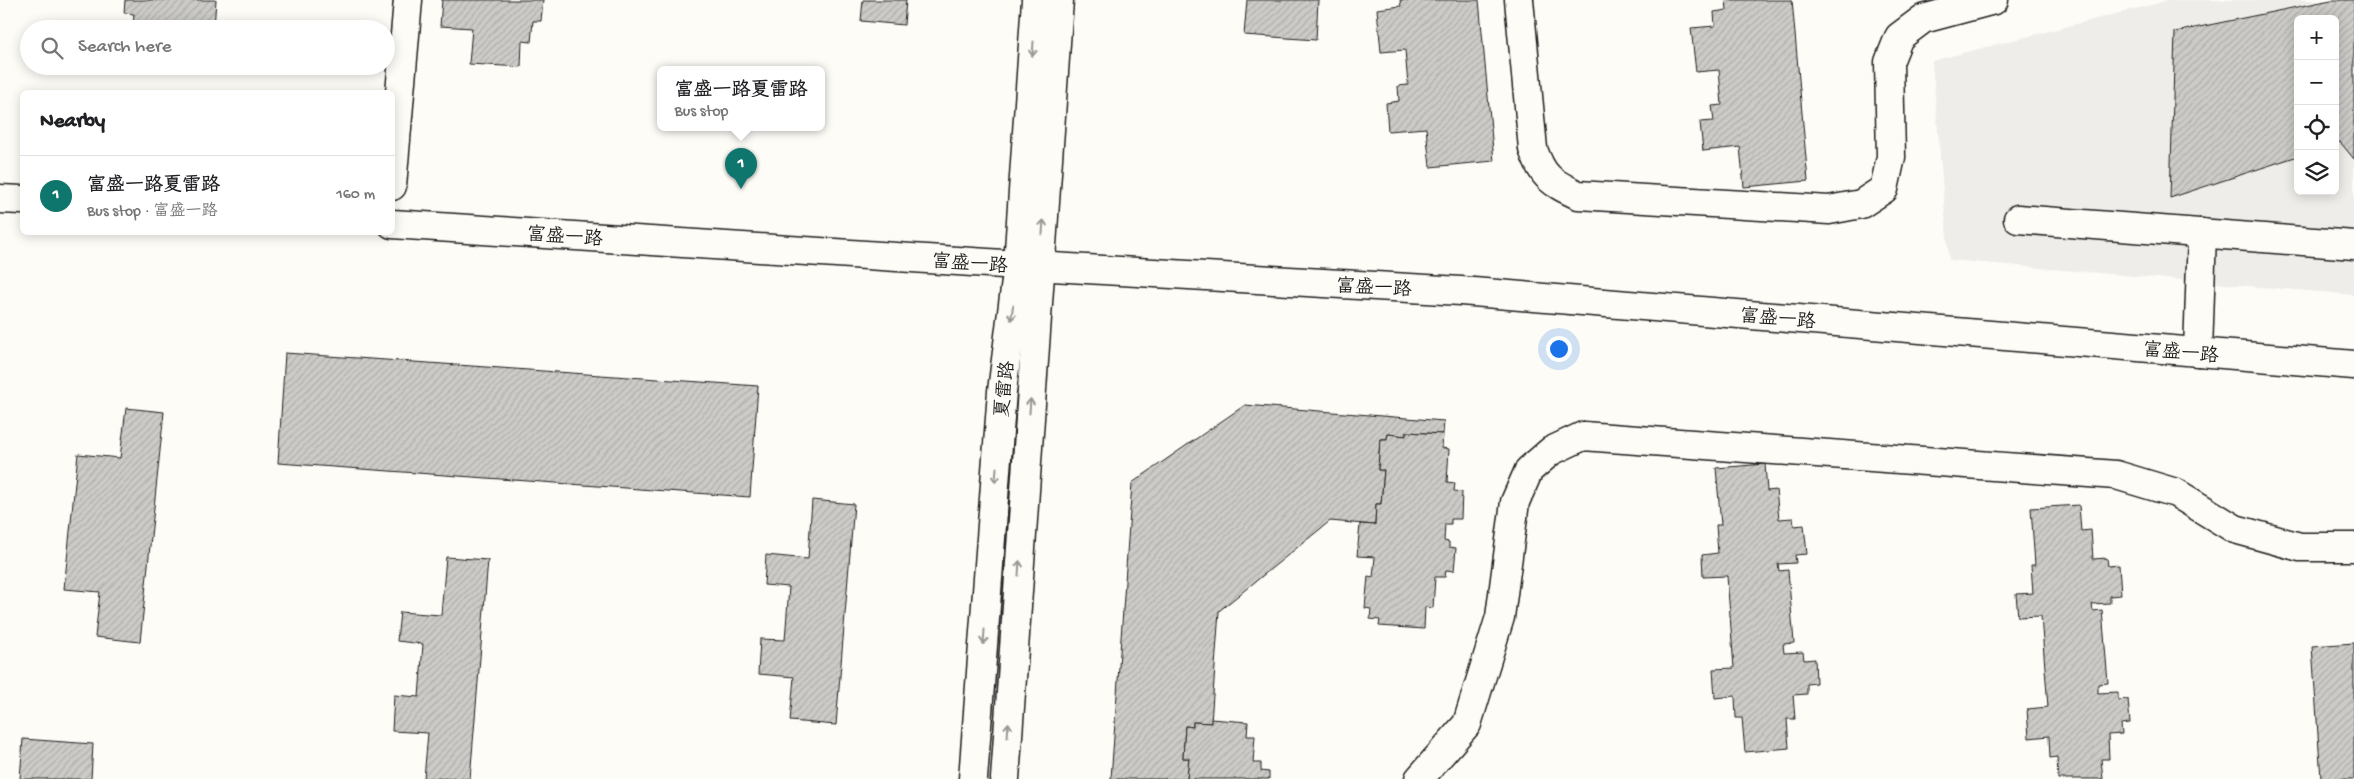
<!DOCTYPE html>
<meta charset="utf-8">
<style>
:root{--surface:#fff;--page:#f6f6f6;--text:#202124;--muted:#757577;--line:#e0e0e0;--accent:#0f766e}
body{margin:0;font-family:"Gochi Hand","LXGW WenKai TC",sans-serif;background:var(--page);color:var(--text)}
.controls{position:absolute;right:15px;top:15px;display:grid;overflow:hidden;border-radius:8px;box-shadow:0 2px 12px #0003}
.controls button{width:45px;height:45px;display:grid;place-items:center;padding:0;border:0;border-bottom:1px solid var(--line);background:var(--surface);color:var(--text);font:25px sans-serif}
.you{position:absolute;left:1558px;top:348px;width:18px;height:18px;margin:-12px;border:4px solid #fff;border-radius:50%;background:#1a73e8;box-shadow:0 0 0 8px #1a73e833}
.badge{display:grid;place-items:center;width:32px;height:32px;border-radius:50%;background:var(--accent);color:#fff;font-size:16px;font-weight:700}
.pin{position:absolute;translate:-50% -41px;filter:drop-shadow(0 1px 2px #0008)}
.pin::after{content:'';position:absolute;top:26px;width:18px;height:15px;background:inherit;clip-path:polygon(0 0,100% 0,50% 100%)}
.popup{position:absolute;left:657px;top:66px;width:168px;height:65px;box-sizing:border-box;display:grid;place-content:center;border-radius:8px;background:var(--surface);filter:drop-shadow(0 1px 4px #0005);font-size:16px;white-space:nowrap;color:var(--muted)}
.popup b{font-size:19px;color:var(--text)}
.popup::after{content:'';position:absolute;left:50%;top:100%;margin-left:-10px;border:10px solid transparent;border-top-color:var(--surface)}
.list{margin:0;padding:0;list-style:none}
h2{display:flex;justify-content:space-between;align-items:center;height:65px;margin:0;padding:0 20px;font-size:21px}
h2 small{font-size:16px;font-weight:400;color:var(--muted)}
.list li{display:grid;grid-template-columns:32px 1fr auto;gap:15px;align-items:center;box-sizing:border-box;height:80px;padding:0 20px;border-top:1px solid var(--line)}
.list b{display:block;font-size:19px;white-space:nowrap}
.list p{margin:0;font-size:16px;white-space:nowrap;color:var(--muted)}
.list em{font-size:16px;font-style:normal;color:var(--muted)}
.icon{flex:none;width:28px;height:28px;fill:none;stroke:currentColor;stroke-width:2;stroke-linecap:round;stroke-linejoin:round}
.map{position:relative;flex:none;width:2354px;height:779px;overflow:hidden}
.search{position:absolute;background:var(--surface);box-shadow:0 2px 12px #0003;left:20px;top:20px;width:375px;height:55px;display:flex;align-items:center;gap:12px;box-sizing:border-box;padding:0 18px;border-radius:28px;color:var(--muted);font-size:19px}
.panel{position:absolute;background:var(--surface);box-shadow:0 2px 12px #0003;left:20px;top:90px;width:375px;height:145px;border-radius:8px}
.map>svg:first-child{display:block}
.built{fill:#eeede9;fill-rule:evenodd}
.building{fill:url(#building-hatch);stroke:#1c1c1c}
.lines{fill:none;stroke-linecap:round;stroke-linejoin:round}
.minor-casing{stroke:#1c1c1c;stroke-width:31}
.minor{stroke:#fdfcf7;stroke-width:28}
.oneway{stroke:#989794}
.labels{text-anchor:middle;stroke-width:4;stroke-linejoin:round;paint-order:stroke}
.street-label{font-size:19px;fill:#1c1c1c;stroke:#fdfcf7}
</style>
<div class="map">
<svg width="2354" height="779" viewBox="0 0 2354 779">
<defs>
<pattern id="building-hatch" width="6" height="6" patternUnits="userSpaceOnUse" patternTransform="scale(1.25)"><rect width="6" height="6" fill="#cccbc8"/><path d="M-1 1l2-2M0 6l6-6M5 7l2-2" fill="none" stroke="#afaeab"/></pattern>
</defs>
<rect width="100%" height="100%" fill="#fdfcf7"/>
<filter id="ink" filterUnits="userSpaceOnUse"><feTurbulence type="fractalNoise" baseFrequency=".02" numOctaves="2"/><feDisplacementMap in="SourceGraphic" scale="10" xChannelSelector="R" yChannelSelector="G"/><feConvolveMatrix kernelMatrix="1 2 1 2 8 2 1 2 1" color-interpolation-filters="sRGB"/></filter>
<g filter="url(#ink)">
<path class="built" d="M2170,0H2354V295L1949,260L1932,61ZM2298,19H2335V191H2298Z"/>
<g class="building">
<polygon points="125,0 216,0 214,28 133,29 134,14 124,13"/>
<polygon points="442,0 543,0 541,21 533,21 531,42 522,41 521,67 469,64 472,28 440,26"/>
<polygon points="863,0 906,0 904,25 861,21"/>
<polygon points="1247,0 1318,0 1316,40 1244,35"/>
<polygon points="1400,0 1479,0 1494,161 1430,167 1426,128 1388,131 1386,103 1399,101 1398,86 1408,85 1405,50 1381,52 1377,9 1401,6"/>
<polygon points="1726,0 1792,0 1808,181 1744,187 1740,147 1703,151 1700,122 1714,121 1712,106 1722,105 1719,70 1696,72 1691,28 1715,26 1714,12 1727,10"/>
<polygon points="2331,0 2354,0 2354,159 2340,142 2335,144 2335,19 2298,19 2298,156 2170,198 2175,32"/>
<polygon points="285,353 758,386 750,497 278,463"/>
<polygon points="1245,405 1444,421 1443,434 1406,432 1406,436 1388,434 1387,439 1380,439 1378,470 1384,470 1381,504 1376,504 1375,525 1330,521 1219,611 1211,723 1193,722 1193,727 1185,726 1183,758 1189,758 1187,779 1111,779 1132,483"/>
<polygon points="126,408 164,412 140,642 95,637 100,592 64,589 78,454 120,458"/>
<polygon points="1406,432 1443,434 1442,448 1449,449 1447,482 1455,483 1454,491 1462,492 1461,519 1451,519 1451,524 1445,524 1444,541 1449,542 1449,547 1456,548 1454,571 1446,570 1445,577 1435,577 1433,608 1425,607 1424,629 1379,626 1380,620 1370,619 1371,609 1365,608 1368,576 1373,577 1375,557 1357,556 1360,524 1375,525 1376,504 1381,504 1384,470 1378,470 1380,439 1387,439 1388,434 1406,436"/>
<polygon points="1765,464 1767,491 1776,490 1779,519 1793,518 1794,526 1804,525 1807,554 1795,555 1796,563 1778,564 1779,571 1788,570 1794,643 1783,644 1784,653 1803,652 1804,660 1815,659 1816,683 1807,684 1807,694 1793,695 1795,719 1787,719 1789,748 1745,752 1742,718 1736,718 1735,696 1715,698 1713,669 1734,668 1727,576 1703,577 1702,555 1718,553 1716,525 1721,525 1716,468"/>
<polygon points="812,500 854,504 836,725 790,721 794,677 758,674 760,639 785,640 789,587 764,585 766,555 808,559"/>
<polygon points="2079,505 2081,531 2091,530 2093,559 2107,558 2108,566 2119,565 2121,595 2110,596 2110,603 2092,604 2093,611 2102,610 2108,683 2098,684 2098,693 2118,692 2118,700 2128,699 2130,723 2121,724 2122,734 2108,735 2109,759 2101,759 2103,779 2058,779 2057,757 2050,758 2049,736 2029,738 2027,709 2048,707 2041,616 2018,617 2016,594 2033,593 2031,565 2035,565 2031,508"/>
<polygon points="446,557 488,560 470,779 424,778 428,733 392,731 394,695 419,697 423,644 397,641 400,612 441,615"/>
<polygon points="2354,643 2354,779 2321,779 2312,646"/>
<polygon points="1211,719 1248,722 1247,736 1255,736 1253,763 1261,763 1261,771 1269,772 1269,779 1187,779 1189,758 1183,758 1185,726 1193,727 1193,722 1211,723"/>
<polygon points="23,739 93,744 91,779 20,779"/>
</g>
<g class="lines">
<g class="minor-casing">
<g id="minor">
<path d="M1519,0L1533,149C1543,178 1551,182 1578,195L1829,210L1861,204L1884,189L1891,157L1889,62L1899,37L1923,19L1994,0"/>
<polyline points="392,186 408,0"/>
<polyline points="0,199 22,200"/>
<polyline points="2018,219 2354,245"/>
<polyline points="392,224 1018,265 1461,291 2354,365"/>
<polyline points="2198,352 2202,233"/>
<polyline points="973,779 1002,391 1018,265 1036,0"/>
<polyline points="1005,779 1059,0"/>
<polyline points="1419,779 1467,724 1500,617 1515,502 1529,470 1551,451 1583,436 2116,475 2176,493 2235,529 2300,547 2354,547"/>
</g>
</g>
<use href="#minor" class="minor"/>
</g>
<defs><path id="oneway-shaft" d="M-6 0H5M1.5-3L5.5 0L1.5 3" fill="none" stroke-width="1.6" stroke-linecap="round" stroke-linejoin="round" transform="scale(1.25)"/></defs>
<g class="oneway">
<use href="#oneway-shaft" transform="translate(1033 49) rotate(94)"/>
<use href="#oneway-shaft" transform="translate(1043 227) rotate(-86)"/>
<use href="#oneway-shaft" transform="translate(1012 313) rotate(98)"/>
<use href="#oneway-shaft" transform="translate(1030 406) rotate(-86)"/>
<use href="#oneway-shaft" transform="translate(996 475) rotate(94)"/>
<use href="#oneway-shaft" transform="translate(1019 568) rotate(-86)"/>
<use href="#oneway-shaft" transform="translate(984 637) rotate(94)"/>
<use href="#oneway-shaft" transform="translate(1008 730) rotate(-86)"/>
</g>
</g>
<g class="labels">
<g class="street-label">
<text transform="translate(565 235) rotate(4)" y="7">富盛一路</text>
<text transform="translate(970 262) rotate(4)" y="7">富盛一路</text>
<text transform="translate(1374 286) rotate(3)" y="7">富盛一路</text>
<text transform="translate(1778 317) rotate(5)" y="7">富盛一路</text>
<text transform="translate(2181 351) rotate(5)" y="7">富盛一路</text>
<text transform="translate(1003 389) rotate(-84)" y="7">夏雷路</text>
</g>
</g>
</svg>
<div class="controls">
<button>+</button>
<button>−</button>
<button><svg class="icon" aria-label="locate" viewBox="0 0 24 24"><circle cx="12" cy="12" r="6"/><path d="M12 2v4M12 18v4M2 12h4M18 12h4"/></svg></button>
<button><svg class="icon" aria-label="layers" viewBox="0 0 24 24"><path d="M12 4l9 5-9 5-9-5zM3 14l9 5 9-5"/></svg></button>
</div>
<div class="you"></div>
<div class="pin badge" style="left:741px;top:189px">1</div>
<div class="popup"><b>富盛一路夏雷路</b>Bus stop</div>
<div class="search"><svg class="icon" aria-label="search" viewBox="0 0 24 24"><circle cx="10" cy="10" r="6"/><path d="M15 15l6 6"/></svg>Search here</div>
<section class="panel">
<h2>Nearby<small></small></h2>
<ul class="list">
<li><span class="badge">1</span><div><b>富盛一路夏雷路</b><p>Bus stop · 富盛一路</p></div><em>160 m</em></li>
</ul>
</section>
</div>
